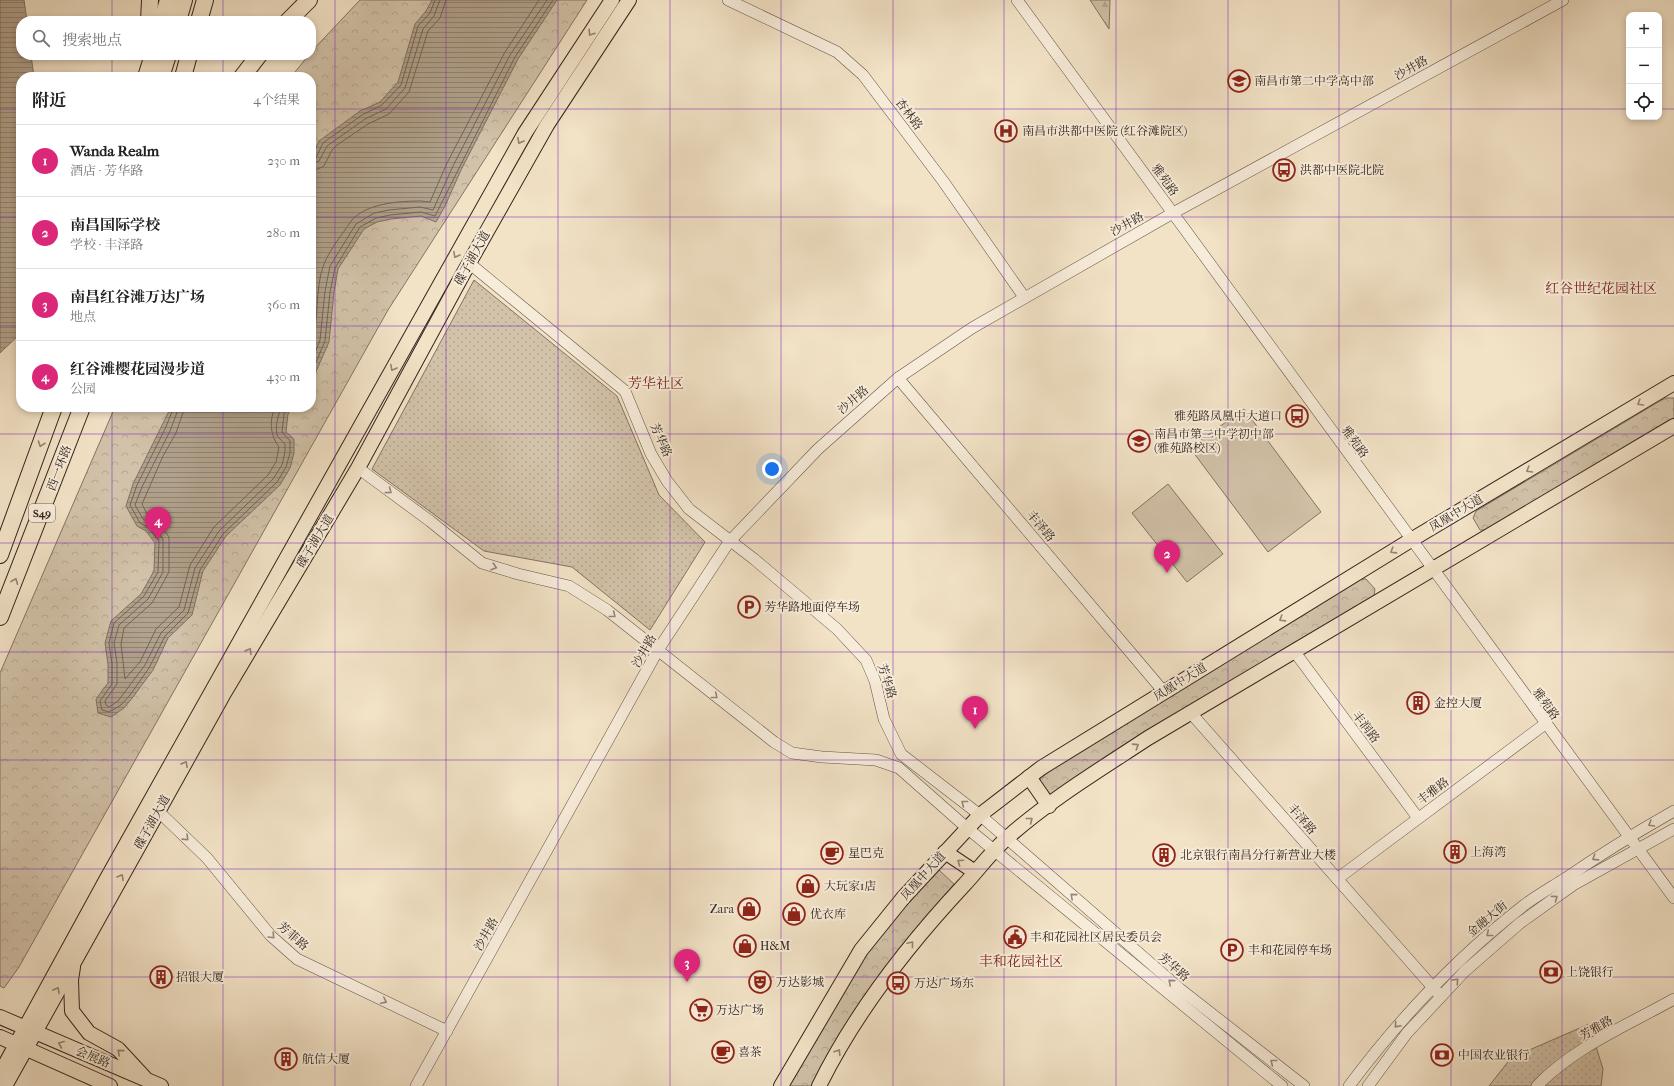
<!DOCTYPE html>
<html lang="zh">
<meta charset="utf-8">
<style>
:root{--surface:#fff;--page:#f2f2f2;--text:#222;--muted:#767676;--line:#e0e0e0;--accent:#db2777}
body{margin:0;font-family:"IM FELL French Canon","Noto Serif SC",serif;background:var(--page);color:var(--text)}
.controls{position:absolute;right:12px;top:12px;display:grid;overflow:hidden;border-radius:8px;box-shadow:0 2px 6px #0003}
.controls button{width:36px;height:36px;display:grid;place-items:center;padding:0;border:0;border-bottom:1px solid var(--line);background:var(--surface);color:var(--text);font:20px sans-serif}
.you{position:absolute;left:772px;top:469px;width:14px;height:14px;margin:-10px;border:3px solid #fff;border-radius:50%;background:#1a73e8;box-shadow:0 0 0 6px #1a73e833}
.badge{display:grid;place-items:center;width:26px;height:26px;border-radius:50%;background:var(--accent);color:#fff;font-size:13px;font-weight:700}
.pin{position:absolute;translate:-50% -33px;filter:drop-shadow(0 1px 2px #0008)}
.pin::after{content:'';position:absolute;top:21px;width:14px;height:12px;background:inherit;clip-path:polygon(0 0,100% 0,50% 100%)}
.list{margin:0;padding:0;list-style:none}
h2{display:flex;justify-content:space-between;align-items:center;height:52px;margin:0;padding:0 16px;font-size:17px}
h2 small{font-size:13px;font-weight:400;color:var(--muted)}
.list li{display:grid;grid-template-columns:26px 1fr auto;gap:12px;align-items:center;box-sizing:border-box;height:72px;padding:0 16px;border-top:1px solid var(--line)}
.list b{display:block;font-size:15px;white-space:nowrap}
.list p{margin:0;font-size:13px;white-space:nowrap;color:var(--muted)}
.list em{font-size:13px;font-style:normal;color:var(--muted)}
.icon{flex:none;width:22px;height:22px;fill:none;stroke:currentColor;stroke-width:2;stroke-linecap:round;stroke-linejoin:round}
.map{position:relative;flex:none;width:1674px;height:1086px;overflow:hidden}
.search{position:absolute;background:var(--surface);box-shadow:0 2px 6px #0003;left:16px;top:16px;width:300px;height:44px;display:flex;align-items:center;gap:10px;box-sizing:border-box;padding:0 14px;border-radius:16px;color:var(--muted);font-size:15px}
.panel{position:absolute;background:var(--surface);box-shadow:0 2px 6px #0003;left:16px;top:72px;width:300px;height:340px;border-radius:16px}
.map>svg:first-child{display:block}
.grass{fill:url(#grass-dots);stroke:#827463}
.forest{fill:url(#forest-firs);stroke:#827463}
.park{fill:url(#park-crowns);stroke:#827463}
.garden{fill:#d2c2a9;stroke:#827463}
.water{fill:url(#water-rules);stroke:#7f7060}
.lines{fill:none;stroke-linecap:round;stroke-linejoin:round}
.shore{stroke:#726455;stroke-width:1}
.minor-casing{stroke:#635447;stroke-width:12}
.major-casing{stroke:#33251d;stroke-width:16}
.highway-casing{stroke:#33251d;stroke-width:18}
.minor{stroke:#f7ecda;stroke-width:11}
.major{stroke:#f2e2c6;stroke-width:14}
.highway{stroke:#f2e2c6;stroke-width:16}
.oneway{stroke:#928472}
.oneway2{stroke:#95887c}
.grid{fill:none;stroke:#7b2cbf;stroke-width:1;stroke-opacity:0.55}
.labels{text-anchor:middle;stroke-width:4;stroke-linejoin:round;paint-order:stroke}
.shield{fill:#f7ecda;stroke:#6e6156;stroke-width:1}
.shield-label{font-size:11px;font-weight:bold;fill:#33251d}
.street-label{font-size:12px;fill:#33251d;stroke:#f7ecda}
.poi-label{font-size:12px;fill:#33251d;stroke:#f7ecda;text-anchor:start}
.quarter-label{font-size:14px;fill:#7a1f14;stroke:#f7ecda}
</style>
<div class="map">
<svg width="1674" height="1086" viewBox="0 0 1674 1086">
<defs>
<pattern id="grass-dots" width="8" height="8" patternUnits="userSpaceOnUse"><rect width="8" height="8" fill="#d2c2a9"/><path d="M2 2h.1M6 6h.1" fill="none" stroke="#b5a791" stroke-width="1.8" stroke-linecap="round"/></pattern>
<pattern id="forest-firs" width="22" height="20" patternUnits="userSpaceOnUse"><rect width="22" height="20" fill="#d2c2a9"/><path d="M5 1l3.5 6h-7zM16 11l3.5 6h-7z" fill="#b5a791"/></pattern>
<pattern id="park-crowns" width="20" height="18" patternUnits="userSpaceOnUse"><rect width="20" height="18" fill="#d2c2a9"/><path d="M2 6a3 3 0 1 1 6 0M12 15a3 3 0 1 1 6 0" fill="none" stroke="#b5a791"/></pattern>
<pattern id="water-rules" width="6" height="5" patternUnits="userSpaceOnUse"><rect width="6" height="5" fill="#b1a28d"/><path d="M0 2.5h6" fill="none" stroke="#918473"/></pattern>
</defs>
<rect width="100%" height="100%" fill="#f2e2c6"/>
<filter id="stains"><feTurbulence type="fractalNoise" baseFrequency=".005" numOctaves="4"/><feColorMatrix values="0 0 0 0 .2 0 0 0 0 .09 0 0 0 0 .02 0 0 0 .5 -.17"/></filter>
<radialGradient id="worn" r=".72"><stop offset=".6" stop-color="#630" stop-opacity="0"/><stop offset="1" stop-color="#630" stop-opacity=".3"/></radialGradient>
<g class="grass">
<polygon points="474,280 617,396 659,495 705,542 650,630 572,567 484,551 372,469"/>
<polygon points="1589,1024 1603,1069 1601,1086 1489,1086 1511,1058"/>
</g>
<polygon class="forest" points="1090,0 1110,0 1109,29"/>
<g class="park">
<polygon points="360,0 587,0 388,310 19,967 4,988 0,986 0,673 115,407 311,407 311,77 291,77 308,56 311,55 311,52"/>
<polygon points="1665,398 1674,398 1674,418 1487,530 1480,530 1473,518 1476,511"/>
<polygon points="1361,579 1366,579 1375,589 1374,596 1056,795 1049,795 1040,782 1040,779 1082,746"/>
<path d="M939,870L954,884L893,957L837,1039L814,1086H788C813,1040 837,992 869,950C891,922 914,896 939,870Z"/>
</g>
<g class="garden">
<polygon points="1244,409 1321,512 1268,552 1190,448"/>
<polygon points="1168,484 1223,554 1187,582 1132,513"/>
</g>
<g class="water">
<polygon points="0,0 24,0 27,21 21,21 21,55 31,55 34,77 21,77 21,333 0,353"/>
<polygon points="432,0 557,0 518,59 461,170 445,206 436,222 421,216 391,219 377,222 364,229 338,269 334,292 329,342 311,383 311,159 319,141 360,111 380,102 398,82 415,24 426,11"/>
<polygon points="171,407 293,407 288,414 286,432 294,439 294,453 290,468 280,485 226,536 203,571 192,615 168,638 153,670 133,697 124,708 111,717 98,713 96,699 108,683 108,664 105,643 111,621 141,594 154,571 155,543 146,531 137,526 126,506 133,484"/>
</g>
<g class="lines">
<g class="shore">
<polyline points="311,159 316,158 323,143 362,115 382,105 401,85 418,26 430,13 435,0"/>
<polyline points="311,164 319,161 327,146 365,119 386,109 405,88 423,29 434,16 440,0"/>
<polyline points="311,170 318,169 324,166 332,150 337,145 368,124 389,114 409,92 428,31 440,18 446,0"/>
<path d="M311,347C320,320 314,290 324,264C330,249 342,235 351,221C366,203 400,201 421,201C424,201 427,202 430,202L447,163L505,52L539,0"/>
<polyline points="311,363 320,340 325,291 330,266 356,224 374,213 389,210 420,207 433,210 453,166 510,55 547,0"/>
<polyline points="311,374 325,341 330,292 335,268 360,227 376,218 390,215 421,212 435,216 515,57 553,0"/>
<polyline points="174,407 165,429 137,485 130,505 140,523 149,528 159,541 158,572 144,596 114,623 109,643 112,664 112,684 100,701 102,710 109,712 121,705 130,695 149,668 165,636 188,613 200,570 223,534 277,482 286,467 290,453 290,441 282,432 284,414 288,407"/>
<path d="M179,407L170,431L142,487L135,505L143,519L153,525L163,539V572L148,599L119,625L114,643L117,663V684L105,701L106,705L109,707L118,701L145,665L161,633L184,610L195,568L219,531L273,479L282,465L285,452V444C283,442 280,439 278,437C274,430 278,413 282,407"/>
<path d="M185,407L176,433L163,456L142,504L147,514L157,520L169,537V572L152,603L124,628L121,644L125,679L140,662L156,629L179,607L190,565L214,527L268,475L276,462L279,447C270,435 269,421 275,407"/>
</g>
<g class="minor-casing">
<g id="minor">
<polyline points="728,0 837,52 863,75 943,181 1024,297"/>
<polyline points="1017,0 1674,898"/>
<polyline points="469,263 625,391 651,454 667,481 689,509 754,559 837,629 866,660 875,681 884,719 901,754 980,815 1180,989 1304,1086"/>
<polyline points="898,378 1164,692"/>
<polyline points="358,468 430,521 482,563 518,574 569,586 607,610 774,742 792,753 822,757 876,760 899,768 967,828 1282,1086"/>
<polyline points="1294,651 1418,818"/>
<polyline points="1190,712 1437,992"/>
<polyline points="158,811 207,858 271,936 297,959 447,1031"/>
<polyline points="1337,879 1545,724"/>
<polyline points="416,1086 658,650 729,542 818,449 898,378 972,328 1173,213 1563,0"/>
<path d="M1349,1086C1400,1018 1456,958 1523,906C1536,896 1552,887 1566,878C1601,854 1637,832 1674,811"/>
<polyline points="1368,1086 1407,1033 1465,971 1520,923 1573,885 1674,829"/>
<path d="M1537,1086C1574,1047 1628,1025 1674,999"/>
</g>
</g>
<g class="major-casing">
<g id="major">
<polyline points="1029,777 1049,806"/>
<polyline points="945,852 975,872"/>
<polyline points="73,967 71,980 72,1011 89,1033 118,1049 144,1077"/>
<polyline points="0,1017 161,1086"/>
<polyline points="0,1037 110,1086"/>
<polyline points="0,1074 106,880 525,133 612,0"/>
<polyline points="5,1086 223,695 358,468 469,263 547,125 629,0"/>
<polyline points="781,1086 861,950 903,898 980,815 1041,768 1411,540 1674,383"/>
<path d="M819,1086C856,1011 907,946 964,885C978,870 991,852 1007,838C1048,801 1101,769 1148,738L1674,426"/>
</g>
</g>
<g class="highway-casing">
<g id="highway">
<polyline points="149,21 150,0"/>
<polyline points="162,21 168,0"/>
<polyline points="178,21 184,0"/>
<polyline points="199,21 205,0"/>
<polyline points="288,21 309,0"/>
<polyline points="146,77 153,55"/>
<polyline points="161,77 168,55"/>
<polyline points="183,77 189,55"/>
<polyline points="242,77 259,55"/>
<polyline points="0,555 54,407"/>
<polyline points="0,617 82,407"/>
</g>
</g>
<use href="#minor" class="minor"/>
<use href="#major" class="major"/>
<use href="#highway" class="highway"/>
</g>
<defs><path id="oneway-chevron" d="M-2-3.5L2.5 0L-2 3.5" fill="none" stroke-width="1.6" stroke-linecap="round" stroke-linejoin="round"/></defs>
<g class="oneway">
<use href="#oneway-chevron" transform="translate(591 33) rotate(123)"/>
<use href="#oneway-chevron" transform="translate(520 141) rotate(119)"/>
<use href="#oneway-chevron" transform="translate(456 255) rotate(119)"/>
<use href="#oneway-chevron" transform="translate(393 368) rotate(119)"/>
<use href="#oneway-chevron" transform="translate(1640 403) rotate(149)"/>
<use href="#oneway-chevron" transform="translate(41 444) rotate(109)"/>
<use href="#oneway-chevron" transform="translate(1529 470) rotate(149)"/>
<use href="#oneway-chevron" transform="translate(1393 551) rotate(148)"/>
<use href="#oneway-chevron" transform="translate(15 581) rotate(-68)"/>
<use href="#oneway-chevron" transform="translate(1282 619) rotate(148)"/>
<use href="#oneway-chevron" transform="translate(249 651) rotate(-59)"/>
<use href="#oneway-chevron" transform="translate(1136 746) rotate(-33)"/>
<use href="#oneway-chevron" transform="translate(185 764) rotate(-61)"/>
<use href="#oneway-chevron" transform="translate(1030 820) rotate(-38)"/>
<use href="#oneway-chevron" transform="translate(960 862) rotate(-146)"/>
<use href="#oneway-chevron" transform="translate(121 877) rotate(-60)"/>
<use href="#oneway-chevron" transform="translate(911 944) rotate(-50)"/>
<use href="#oneway-chevron" transform="translate(57 990) rotate(-61)"/>
<use href="#oneway-chevron" transform="translate(61 1044) rotate(-157)"/>
<use href="#oneway-chevron" transform="translate(120 1052) rotate(-139)"/>
<use href="#oneway-chevron" transform="translate(838 1052) rotate(-58)"/>
</g>
<g class="oneway2">
<use href="#oneway-chevron" transform="translate(389 491) rotate(36)"/>
<use href="#oneway-chevron" transform="translate(494 567) rotate(18)"/>
<use href="#oneway-chevron" transform="translate(613 615) rotate(39)"/>
<use href="#oneway-chevron" transform="translate(715 696) rotate(39)"/>
<use href="#oneway-chevron" transform="translate(964 803) rotate(-142)"/>
<use href="#oneway-chevron" transform="translate(1651 824) rotate(150)"/>
<use href="#oneway-chevron" transform="translate(186 838) rotate(44)"/>
<use href="#oneway-chevron" transform="translate(1595 858) rotate(147)"/>
<use href="#oneway-chevron" transform="translate(1073 896) rotate(-139)"/>
<use href="#oneway-chevron" transform="translate(1555 898) rotate(-36)"/>
<use href="#oneway-chevron" transform="translate(1489 934) rotate(141)"/>
<use href="#oneway-chevron" transform="translate(272 936) rotate(46)"/>
<use href="#oneway-chevron" transform="translate(1456 981) rotate(-47)"/>
<use href="#oneway-chevron" transform="translate(1171 982) rotate(-139)"/>
<use href="#oneway-chevron" transform="translate(384 1001) rotate(26)"/>
<use href="#oneway-chevron" transform="translate(1397 1025) rotate(131)"/>
<use href="#oneway-chevron" transform="translate(1273 1062) rotate(-142)"/>
</g>
<path class="grid" d="M112,0V21M223,0V21M335,0V1086M446,0V1086M558,0V1086M670,0V1086M781,0V1086M893,0V1086M1004,0V1086M1116,0V1086M1228,0V1086M1339,0V1086M1451,0V1086M1562,0V1086M112,55V77M223,55V77M0,109H21M311,109H1629M1659,109H1674M0,217H21M311,217H1674M0,326H21M311,326H1674M112,407V1086M223,407V1086M0,434H1674M0,543H1674M0,652H1674M0,760H1674M0,869H1674M0,977H1674"/>
<defs>
<g id="school-ring" transform="scale(1.15)"><circle r="9.5" fill="#f7ecda" stroke="#8f2418" stroke-width="1.5"/><path d="M0-5L7-2L0 1L-7-2ZM-4 1L0 2.5L4 1V4Q0 6-4 4Z" fill="#8f2418"/></g>
<g id="hospital-ring" transform="scale(1.15)"><circle r="9.5" fill="#f7ecda" stroke="#8f2418" stroke-width="1.5"/><path d="M-5-5h3v3.5h4V-5h3V5h-3V1.5h-4V5h-3Z" fill="#8f2418"/></g>
<g id="bus-ring" transform="scale(1.15)"><circle r="9.5" fill="#f7ecda" stroke="#8f2418" stroke-width="1.5"/><path d="M-5-6H5V4H4V6H2V4H-2V6H-4V4H-5ZM-3.5-4V0h7V-4ZM-3.5 1.2v1.5H-2V1.2ZM2 1.2v1.5H3.5V1.2Z" fill="#8f2418"/></g>
<g id="parking-ring" transform="scale(1.15)"><circle r="9.5" fill="#f7ecda" stroke="#8f2418" stroke-width="1.5"/><path d="M-3.5-5.5H1a3.5 3.5 0 0 1 0 7H-1V5.5H-3.5ZM-1-3.4V-.6H.8a1.4 1.4 0 0 0 0-2.8Z" fill="#8f2418"/></g>
<g id="building-ring" transform="scale(1.15)"><circle r="9.5" fill="#f7ecda" stroke="#8f2418" stroke-width="1.5"/><path d="M-4-6H4V6H1V3H-1V6H-4ZM-2.5-4.3h1.7v1.8h-1.7ZM.8-4.3h1.7v1.8H.8ZM-2.5-1h1.7V.8h-1.7ZM.8-1h1.7V.8H.8Z" fill="#8f2418"/></g>
<g id="cafe-ring" transform="scale(1.15)"><circle r="9.5" fill="#f7ecda" stroke="#8f2418" stroke-width="1.5"/><path d="M-5.5-4.5H6V0H3Q3 3.5 0 3.5H-2.5Q-5.5 3.5-5.5 0ZM3-3.2v2h1.7v-2ZM-6 4.5H4V6H-6Z" fill="#8f2418"/></g>
<g id="shop-ring" transform="scale(1.15)"><circle r="9.5" fill="#f7ecda" stroke="#8f2418" stroke-width="1.5"/><path d="M-5-2.5h2.3a2.7 3.5 0 0 1 5.4 0H5L5.5 6h-11ZM-1.5-2.5h3a1.5 2.3 0 0 0-3 0Z" fill="#8f2418"/></g>
<g id="civic-ring" transform="scale(1.15)"><circle r="9.5" fill="#f7ecda" stroke="#8f2418" stroke-width="1.5"/><path d="M-.6-6.5H3V-4.5H.6V-3L4-1V1h2V6H-6V1h2V-1L-.6-3ZM-1.2 2.5V6h2.4V2.5Z" fill="#8f2418"/></g>
<g id="bank-ring" transform="scale(1.15)"><circle r="9.5" fill="#f7ecda" stroke="#8f2418" stroke-width="1.5"/><path d="M-6-4H6V4H-6ZM0-2.3a2.3 2.3 0 1 0 0 4.6a2.3 2.3 0 1 0 0-4.6Z" fill="#8f2418"/></g>
<g id="theatre-ring" transform="scale(1.15)"><circle r="9.5" fill="#f7ecda" stroke="#8f2418" stroke-width="1.5"/><path d="M-5-5.5Q0-4 5-5.5V0Q5 5 0 6Q-5 5-5 0ZM-3.3-2.5H-1v1.5H-3.3ZM1-2.5H3.3v1.5H1ZM-2.8 1Q0 5.5 2.8 1Z" fill="#8f2418"/></g>
<g id="supermarket-ring" transform="scale(1.15)"><circle r="9.5" fill="#f7ecda" stroke="#8f2418" stroke-width="1.5"/><path d="M-6-5.5h2.5l.6 2H6L4.5 2H-2.5L-4.4-4H-6ZM-1.5 3.2a1.3 1.3 0 1 0 .1 0ZM3 3.2a1.3 1.3 0 1 0 .1 0Z" fill="#8f2418"/></g>
</defs>
<g fill-rule="evenodd">
<use href="#school-ring" x="1239" y="81"/>
<use href="#hospital-ring" x="1006" y="131"/>
<use href="#bus-ring" x="1284" y="170"/>
<use href="#bus-ring" x="1297" y="416"/>
<use href="#school-ring" x="1139" y="441"/>
<use href="#parking-ring" x="749" y="607"/>
<use href="#building-ring" x="1418" y="703"/>
<use href="#building-ring" x="1455" y="852"/>
<use href="#cafe-ring" x="832" y="853"/>
<use href="#building-ring" x="1164" y="855"/>
<use href="#shop-ring" x="808" y="886"/>
<use href="#shop-ring" x="749" y="909"/>
<use href="#shop-ring" x="794" y="914"/>
<use href="#civic-ring" x="1015" y="937"/>
<use href="#shop-ring" x="745" y="946"/>
<use href="#parking-ring" x="1232" y="950"/>
<use href="#bank-ring" x="1551" y="972"/>
<use href="#building-ring" x="161" y="977"/>
<use href="#theatre-ring" x="760" y="982"/>
<use href="#bus-ring" x="898" y="983"/>
<use href="#supermarket-ring" x="701" y="1010"/>
<use href="#cafe-ring" x="723" y="1052"/>
<use href="#bank-ring" x="1442" y="1055"/>
<use href="#building-ring" x="286" y="1059"/>
</g>
<g class="labels">
<rect class="shield" x="29" y="504" width="26" height="18" rx="3"/>
<g class="shield-label">
<text x="42" y="517">S49</text>
</g>
<g class="street-label">
<text transform="translate(1411 68) rotate(-29)" y="4">沙井路</text>
<text transform="translate(909 114) rotate(53)" y="4">杏林路</text>
<text transform="translate(1165 180) rotate(54)" y="4">雅苑路</text>
<text transform="translate(1127 224) rotate(-29)" y="4">沙井路</text>
<text transform="translate(472 258) rotate(-61)" y="4">碟子湖大道</text>
<text transform="translate(853 400) rotate(-41)" y="4">沙井路</text>
<text transform="translate(661 440) rotate(66)" y="4">芳华路</text>
<text transform="translate(1355 442) rotate(54)" y="4">雅苑路</text>
<text transform="translate(59 468) rotate(-69)" y="4">西一环路</text>
<text transform="translate(1456 513) rotate(-31)" y="4">凤凰中大道</text>
<text transform="translate(1041 526) rotate(50)" y="4">丰泽路</text>
<text transform="translate(315 541) rotate(-59)" y="4">碟子湖大道</text>
<text transform="translate(644 651) rotate(-60)" y="4">沙井路</text>
<text transform="translate(887 681) rotate(72)" y="4">芳华路</text>
<text transform="translate(1180 682) rotate(-32)" y="4">凤凰中大道</text>
<text transform="translate(1546 704) rotate(54)" y="4">雅苑路</text>
<text transform="translate(1366 727) rotate(53)" y="4">丰润路</text>
<text transform="translate(1433 791) rotate(-37)" y="4">丰雅路</text>
<text transform="translate(1302 819) rotate(49)" y="4">丰泽路</text>
<text transform="translate(152 822) rotate(-61)" y="4">碟子湖大道</text>
<text transform="translate(923 876) rotate(-48)" y="4">凤凰中大道</text>
<text transform="translate(1487 919) rotate(-40)" y="4">金融大街</text>
<text transform="translate(486 934) rotate(-61)" y="4">沙井路</text>
<text transform="translate(293 936) rotate(41)" y="4">芳菲路</text>
<text transform="translate(1174 967) rotate(41)" y="4">芳华路</text>
<text transform="translate(1596 1028) rotate(-29)" y="4">芳雅路</text>
<text transform="translate(93 1057) rotate(23)" y="4">会展路</text>
</g>
<g class="poi-label">
<text x="1254" y="85">南昌市第二中学高中部</text>
<text x="1022" y="135">南昌市洪都中医院 (红谷滩院区)</text>
<text x="1300" y="174">洪都中医院北院</text>
<text x="1282" y="420" text-anchor="end">雅苑路凤凰中大道口</text>
<text x="1154" y="438">南昌市第二中学初中部<tspan x="1154" dy="14">(雅苑路校区)</tspan></text>
<text x="764" y="611">芳华路地面停车场</text>
<text x="1434" y="707">金控大厦</text>
<text x="1470" y="856">上海湾</text>
<text x="848" y="857">星巴克</text>
<text x="1180" y="859">北京银行南昌分行新营业大楼</text>
<text x="824" y="890">大玩家1店</text>
<text x="734" y="913" text-anchor="end">Zara</text>
<text x="810" y="918">优衣库</text>
<text x="1030" y="941">丰和花园社区居民委员会</text>
<text x="760" y="950">H&amp;M</text>
<text x="1248" y="954">丰和花园停车场</text>
<text x="1566" y="976">上饶银行</text>
<text x="176" y="981">招银大厦</text>
<text x="776" y="986">万达影城</text>
<text x="914" y="987">万达广场东</text>
<text x="716" y="1014">万达广场</text>
<text x="738" y="1056">喜茶</text>
<text x="1458" y="1059">中国农业银行</text>
<text x="302" y="1063">航信大厦</text>
</g>
<g class="quarter-label">
<text x="1601" y="293">红谷世纪花园社区</text>
<text x="656" y="388">芳华社区</text>
<text x="1021" y="966">丰和花园社区</text>
</g>
</g>
<rect width="100%" height="100%" filter="url(#stains)"/>
<rect width="100%" height="100%" fill="url(#worn)"/>
</svg>
<div class="controls">
<button>+</button>
<button>−</button>
<button><svg class="icon" aria-label="locate" viewBox="0 0 24 24"><circle cx="12" cy="12" r="6"/><path d="M12 2v4M12 18v4M2 12h4M18 12h4"/></svg></button>
</div>
<div class="you"></div>
<div class="pin badge" style="left:975px;top:729px">1</div>
<div class="pin badge" style="left:1167px;top:573px">2</div>
<div class="pin badge" style="left:687px;top:982px">3</div>
<div class="pin badge" style="left:158px;top:540px">4</div>
<div class="search"><svg class="icon" aria-label="search" viewBox="0 0 24 24"><circle cx="10" cy="10" r="6"/><path d="M15 15l6 6"/></svg>搜索地点</div>
<section class="panel">
<h2>附近<small>4个结果</small></h2>
<ul class="list">
<li><span class="badge">1</span><div><b>Wanda Realm</b><p>酒店 · 芳华路</p></div><em>230 m</em></li>
<li><span class="badge">2</span><div><b>南昌国际学校</b><p>学校 · 丰泽路</p></div><em>280 m</em></li>
<li><span class="badge">3</span><div><b>南昌红谷滩万达广场</b><p>地点</p></div><em>360 m</em></li>
<li><span class="badge">4</span><div><b>红谷滩樱花园漫步道</b><p>公园</p></div><em>430 m</em></li>
</ul>
</section>
</div>
